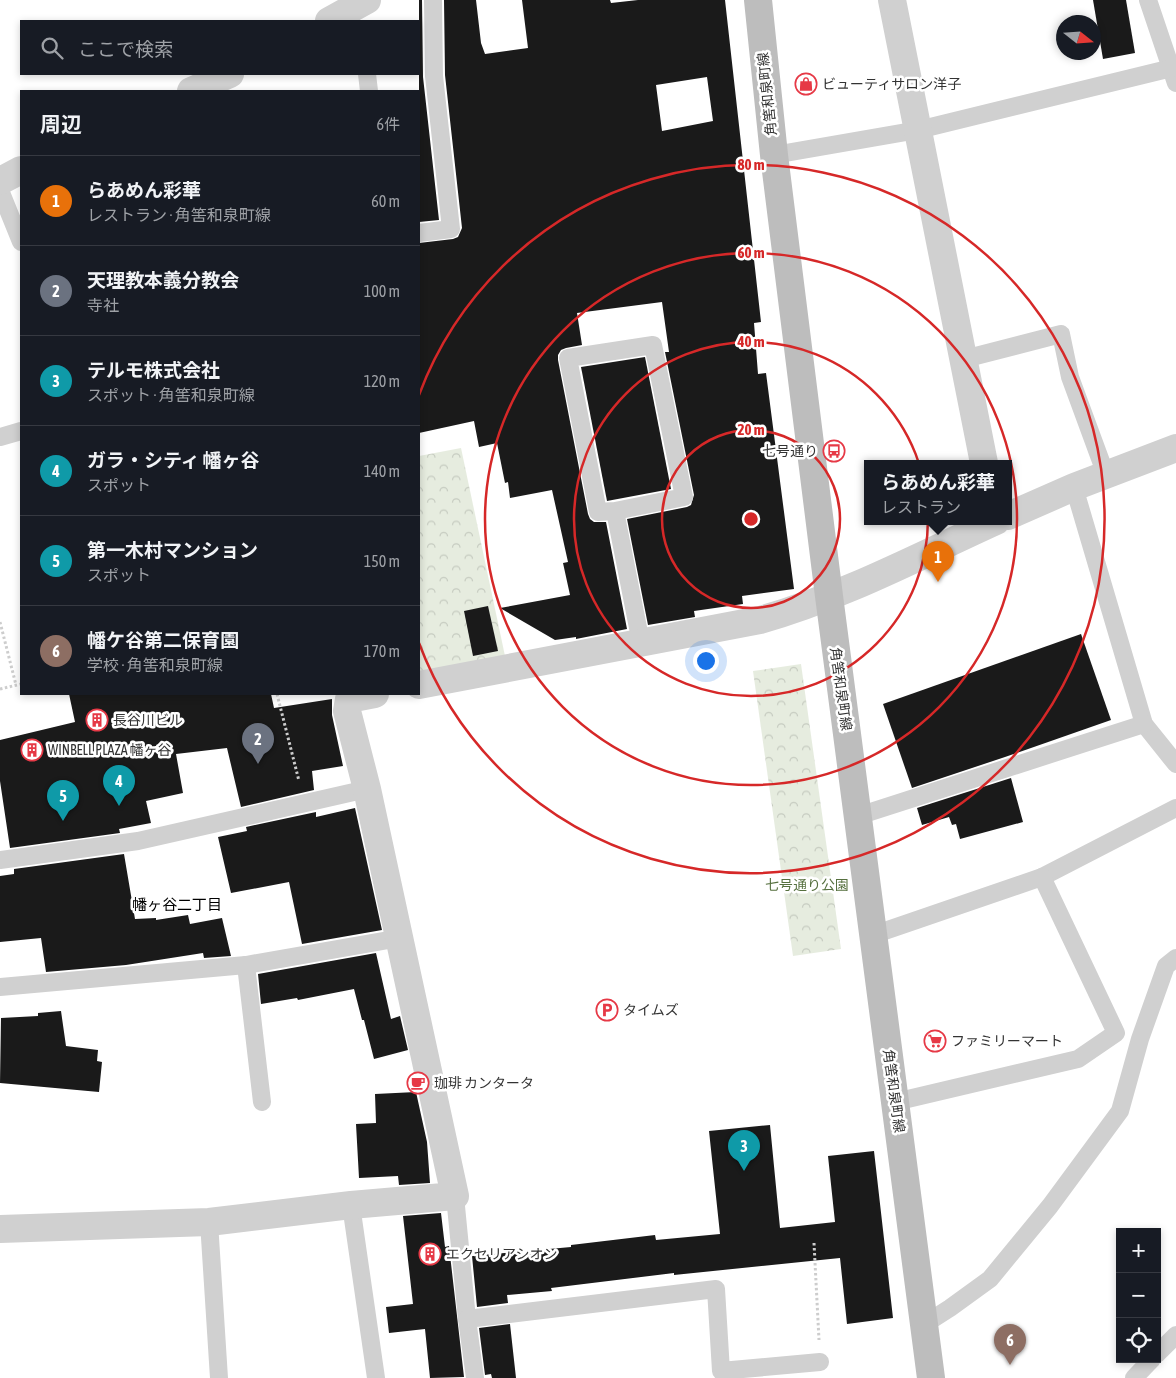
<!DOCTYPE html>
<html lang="ja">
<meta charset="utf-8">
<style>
:root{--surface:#171b24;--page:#242831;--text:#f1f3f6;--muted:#9ea1a6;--line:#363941;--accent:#e63946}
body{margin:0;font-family:"Asap Condensed","Noto Sans JP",sans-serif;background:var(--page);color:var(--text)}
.controls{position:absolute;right:15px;bottom:15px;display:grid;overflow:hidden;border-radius:0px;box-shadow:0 2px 8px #0003}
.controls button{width:45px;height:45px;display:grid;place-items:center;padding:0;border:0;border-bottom:1px solid var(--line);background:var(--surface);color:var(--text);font:25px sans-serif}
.compass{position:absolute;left:1056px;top:15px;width:45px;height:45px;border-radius:50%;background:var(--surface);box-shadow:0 2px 8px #0003;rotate:107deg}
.you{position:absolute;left:705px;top:660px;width:18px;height:18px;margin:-12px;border:4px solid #fff;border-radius:50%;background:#1a73e8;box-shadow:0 0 0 8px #1a73e833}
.badge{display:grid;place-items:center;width:32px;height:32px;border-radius:50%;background:var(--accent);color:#fff;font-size:16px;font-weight:700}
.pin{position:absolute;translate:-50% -41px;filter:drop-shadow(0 1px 2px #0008)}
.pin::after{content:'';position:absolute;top:26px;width:18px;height:15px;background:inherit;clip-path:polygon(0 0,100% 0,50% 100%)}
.popup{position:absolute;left:864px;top:460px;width:148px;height:65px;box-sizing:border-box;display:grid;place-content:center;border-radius:0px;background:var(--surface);filter:drop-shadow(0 1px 4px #0005);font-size:16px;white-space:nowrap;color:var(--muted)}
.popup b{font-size:19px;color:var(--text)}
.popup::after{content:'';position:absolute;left:50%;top:100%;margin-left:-10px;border:10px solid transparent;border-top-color:var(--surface)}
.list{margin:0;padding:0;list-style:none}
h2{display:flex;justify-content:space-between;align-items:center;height:65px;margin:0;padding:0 20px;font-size:21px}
h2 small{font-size:16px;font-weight:400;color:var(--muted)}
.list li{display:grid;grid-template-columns:32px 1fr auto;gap:15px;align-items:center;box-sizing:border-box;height:90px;padding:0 20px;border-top:1px solid var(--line)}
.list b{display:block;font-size:19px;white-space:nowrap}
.list p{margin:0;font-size:16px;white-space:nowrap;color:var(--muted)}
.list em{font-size:16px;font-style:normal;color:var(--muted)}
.icon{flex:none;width:28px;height:28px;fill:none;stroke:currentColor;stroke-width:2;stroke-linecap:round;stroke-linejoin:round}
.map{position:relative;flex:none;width:1176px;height:1378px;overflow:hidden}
.search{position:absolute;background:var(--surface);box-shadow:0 2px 8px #0003;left:20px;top:20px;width:400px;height:55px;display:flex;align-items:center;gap:12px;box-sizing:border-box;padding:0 18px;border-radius:0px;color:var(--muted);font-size:19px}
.panel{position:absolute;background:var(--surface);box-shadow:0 2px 8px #0003;left:20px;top:90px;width:400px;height:605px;border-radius:0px}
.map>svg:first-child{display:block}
.park{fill:url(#park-crowns)}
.building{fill:#1a1a1a;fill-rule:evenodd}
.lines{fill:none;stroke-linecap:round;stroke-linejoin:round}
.path{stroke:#cdcdcd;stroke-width:3;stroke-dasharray:2.5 2.5;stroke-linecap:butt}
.lane{stroke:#d0d0d0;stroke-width:18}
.street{stroke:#d0d0d0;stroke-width:28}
.secondary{stroke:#bdbdbd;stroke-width:28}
.ring{fill:none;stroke:#d62828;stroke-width:2.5}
.labels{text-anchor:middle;stroke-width:5;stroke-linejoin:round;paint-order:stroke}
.poi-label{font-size:14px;fill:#333;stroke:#fff;text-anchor:start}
.street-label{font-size:14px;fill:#333;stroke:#fff}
.park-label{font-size:14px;fill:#56703f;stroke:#fff}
.neighbourhood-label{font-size:15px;fill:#000;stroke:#fff}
.centre{fill:#d62828;stroke:#fff;stroke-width:2.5}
.ring-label{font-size:15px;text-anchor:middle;font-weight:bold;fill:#d62828;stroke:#fff;stroke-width:5;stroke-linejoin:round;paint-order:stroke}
</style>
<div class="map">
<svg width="1176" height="1378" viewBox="0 0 1176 1378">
<defs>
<pattern id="park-crowns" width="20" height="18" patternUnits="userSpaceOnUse" patternTransform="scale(1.25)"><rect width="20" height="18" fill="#e6ecdf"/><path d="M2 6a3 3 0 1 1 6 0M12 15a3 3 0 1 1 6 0" fill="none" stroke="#c6cbc0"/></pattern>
</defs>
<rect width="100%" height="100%" fill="#fff"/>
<g class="park">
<polygon points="461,448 505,656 419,672 419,456"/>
<polygon points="801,664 841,949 793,956 753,671"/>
</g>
<g class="building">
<polygon points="419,0 422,0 423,77 439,220 419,222"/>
<path d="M444,0H476L481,43L485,54L528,48L522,0H610L611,3L638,0H725L761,322L754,323L758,374L766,373L794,589L742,596L743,604L694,611L695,617L648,625L627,519L687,507L691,505L694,495L665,352H669L662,302L577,313L582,345L566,348L561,350L558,355V360L588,514L590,519L594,522H606L627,629L576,639V637L555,640L500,608L570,595L563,563L568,562L552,490L510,498L508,482L505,483L497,443L479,447L474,421L419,433V243L453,239L458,237L462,228L445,75ZM707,77L713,121L662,131L656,85Z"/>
<polygon points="1093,0 1126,0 1135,53 1103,59"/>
<polygon points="645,357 671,489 607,501 581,367"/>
<polygon points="488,606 498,651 473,656 464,611"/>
<polygon points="1081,634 1111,720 1005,757 912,788 883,704"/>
<polygon points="69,694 271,694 274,708 332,699 332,715 343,766 312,771 314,790 241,807 227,748 176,754 183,793 146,801 151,823 119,829 120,833 10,848 0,781 0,740 75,722"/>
<polygon points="1011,778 1023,822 960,839 956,824 952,825 949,817 922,825 917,808"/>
<polygon points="355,808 382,930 302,944 289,882 231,893 218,837 247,831 246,827 316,812 316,817"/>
<polygon points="124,854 135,919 156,918 156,920 188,915 190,924 222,918 231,956 204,958 203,953 126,965 46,972 41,938 0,942 0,876 14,874 14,869"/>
<polygon points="376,953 391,1019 400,1016 408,1050 374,1059 364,1020 362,1020 354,989 298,1000 297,998 261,1004 258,974"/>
<polygon points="61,1011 66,1046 98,1050 97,1061 102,1062 99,1092 0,1083 1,1018 38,1016 38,1013"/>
<polygon points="416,1092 427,1142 430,1183 399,1185 398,1176 359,1178 356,1124 376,1123 375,1094"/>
<polygon points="770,1125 780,1228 835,1222 828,1156 874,1151 893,1318 847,1324 840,1258 674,1275 674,1273 551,1288 552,1291 507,1295 508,1303 477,1307 472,1256 571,1247 571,1245 655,1235 656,1240 720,1234 709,1131"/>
<polygon points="441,1213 445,1247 449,1246 464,1377 430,1378 425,1329 389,1333 386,1307 413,1304 403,1216"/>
<polygon points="510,1324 516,1378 492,1378 491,1374 485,1375 479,1328"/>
</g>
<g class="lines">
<g class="path">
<polyline points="0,622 16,685"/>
<polyline points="0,689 21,684"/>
<polyline points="277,694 299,781"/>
<polyline points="814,1243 819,1340"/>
</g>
<g class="lane">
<polyline points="1148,0 1176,83"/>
<polyline points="367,74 369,91"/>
<polyline points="774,155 918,130 1176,67"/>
<polyline points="0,190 21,242"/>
<polyline points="419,233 451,229 434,76 433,0"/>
<polyline points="964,359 1061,334 1070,377 1106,475"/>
<polyline points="0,437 21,431"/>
<polyline points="1074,487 1144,724 1176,764"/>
<polyline points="615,511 684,497 653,345 568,358 598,512 615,511 641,643"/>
<polyline points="858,816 1144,724"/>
<polyline points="0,860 138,841 367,789"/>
<polyline points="873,935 1042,877 1176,808"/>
<polyline points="246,965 262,1102"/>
<polyline points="0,987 246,965 400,938"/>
<polyline points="895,1102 1078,1059 1116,1033 1042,877"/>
<polyline points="455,1196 467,1319 475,1378"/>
<polyline points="351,1205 376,1378"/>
<polyline points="209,1222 219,1378"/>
<polyline points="467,1319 716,1289 721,1371 820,1362"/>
<polyline points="925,1324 950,1308 990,1279 1050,1206 1120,1111 1140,1039 1166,966 1176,958"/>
<polyline points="1157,1354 1176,1335"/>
<polyline points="1134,1378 1152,1359"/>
</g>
<g class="street">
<polyline points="892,0 984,463"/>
<polyline points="329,21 367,0"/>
<polyline points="191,91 230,74"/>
<polyline points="0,181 21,170"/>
<polyline points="1008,516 1074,487 1176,448"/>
<path d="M419,685L760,620C842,597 919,556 996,521"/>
<polyline points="0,1229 209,1222 351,1205 455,1196 367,789 347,711 349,699 375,694"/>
</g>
<polyline class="secondary" points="758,0 774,155 829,596 931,1378"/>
</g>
<g class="ring">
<circle cx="751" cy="519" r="89"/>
<circle cx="751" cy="519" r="177"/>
<circle cx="751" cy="519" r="266"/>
<path d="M419 395A354 354 0 1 1 419 643"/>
</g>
<defs>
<g id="shop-ring" transform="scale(1.125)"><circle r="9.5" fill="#fff" stroke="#e63946" stroke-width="1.5"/><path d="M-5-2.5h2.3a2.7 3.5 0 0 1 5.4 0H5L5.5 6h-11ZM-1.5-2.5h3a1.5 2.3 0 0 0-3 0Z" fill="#e63946"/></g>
<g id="bus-ring" transform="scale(1.125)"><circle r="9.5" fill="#fff" stroke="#e63946" stroke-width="1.5"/><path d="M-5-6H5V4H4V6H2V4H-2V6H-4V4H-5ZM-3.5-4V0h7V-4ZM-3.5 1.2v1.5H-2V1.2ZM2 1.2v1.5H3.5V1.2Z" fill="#e63946"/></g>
<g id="building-ring" transform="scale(1.125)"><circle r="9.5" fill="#fff" stroke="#e63946" stroke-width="1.5"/><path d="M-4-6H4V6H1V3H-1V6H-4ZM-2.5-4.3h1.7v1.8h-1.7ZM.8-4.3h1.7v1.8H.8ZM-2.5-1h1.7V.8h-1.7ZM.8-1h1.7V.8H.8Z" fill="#e63946"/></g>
<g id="parking-ring" transform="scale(1.125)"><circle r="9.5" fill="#fff" stroke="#e63946" stroke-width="1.5"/><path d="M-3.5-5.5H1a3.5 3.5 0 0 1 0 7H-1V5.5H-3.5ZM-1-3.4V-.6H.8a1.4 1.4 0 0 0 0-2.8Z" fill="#e63946"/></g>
<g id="supermarket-ring" transform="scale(1.125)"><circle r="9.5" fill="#fff" stroke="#e63946" stroke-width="1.5"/><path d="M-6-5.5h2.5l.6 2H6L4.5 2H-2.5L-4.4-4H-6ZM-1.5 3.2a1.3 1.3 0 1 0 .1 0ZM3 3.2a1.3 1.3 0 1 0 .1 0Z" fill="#e63946"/></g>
<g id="cafe-ring" transform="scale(1.125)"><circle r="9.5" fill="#fff" stroke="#e63946" stroke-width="1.5"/><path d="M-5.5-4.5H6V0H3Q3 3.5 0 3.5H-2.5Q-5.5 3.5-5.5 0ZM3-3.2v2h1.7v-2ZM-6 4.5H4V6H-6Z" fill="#e63946"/></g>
</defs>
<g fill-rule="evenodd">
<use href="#shop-ring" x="806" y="84"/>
<use href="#bus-ring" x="834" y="451"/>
<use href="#building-ring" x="97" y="720"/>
<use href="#building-ring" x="32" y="750"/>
<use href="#parking-ring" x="607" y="1010"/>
<use href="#supermarket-ring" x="935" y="1041"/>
<use href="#cafe-ring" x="418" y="1083"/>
<use href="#building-ring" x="430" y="1254"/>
</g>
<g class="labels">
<g class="poi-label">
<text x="822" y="89">ビューティサロン洋子</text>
<text x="818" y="456" text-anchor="end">七号通り</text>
<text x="113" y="725">長谷川ビル</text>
<text x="48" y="755">WINBELL PLAZA 幡ヶ谷</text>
<text x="623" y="1015">タイムズ</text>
<text x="951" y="1046">ファミリーマート</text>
<text x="434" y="1088">珈琲 カンタータ</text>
<text x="446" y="1259">エクセリアシオン</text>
</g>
<g class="street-label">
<text transform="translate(767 94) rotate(-96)" y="5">角筈和泉町線</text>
<text transform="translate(841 689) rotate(82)" y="5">角筈和泉町線</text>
<text transform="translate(894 1091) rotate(82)" y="5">角筈和泉町線</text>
</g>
<g class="park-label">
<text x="807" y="890">七号通り公園</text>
</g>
<g class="neighbourhood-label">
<text x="177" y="910">幡ヶ谷二丁目</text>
</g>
</g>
<circle cx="751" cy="519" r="8" class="centre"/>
<g class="ring-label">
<text x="751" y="170">80 m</text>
<text x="751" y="258">60 m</text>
<text x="751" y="347">40 m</text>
<text x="751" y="435">20 m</text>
</g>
</svg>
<div class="controls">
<button>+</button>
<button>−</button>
<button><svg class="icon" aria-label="locate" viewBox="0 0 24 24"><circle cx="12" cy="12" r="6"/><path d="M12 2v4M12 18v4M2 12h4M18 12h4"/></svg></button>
</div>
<svg class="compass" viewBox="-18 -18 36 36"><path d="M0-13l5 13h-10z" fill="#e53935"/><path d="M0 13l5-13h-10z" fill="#9ea1a6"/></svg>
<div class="you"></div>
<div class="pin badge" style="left:938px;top:582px;background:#e8710a">1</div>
<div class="popup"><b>らあめん彩華</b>レストラン</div>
<div class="pin badge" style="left:258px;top:764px;background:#6b7280">2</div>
<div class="pin badge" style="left:744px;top:1171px;background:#0f9aa8">3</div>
<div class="pin badge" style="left:119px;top:806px;background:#0f9aa8">4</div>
<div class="pin badge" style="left:63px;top:821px;background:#0f9aa8">5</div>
<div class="pin badge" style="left:1010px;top:1365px;background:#8d6e63">6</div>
<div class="search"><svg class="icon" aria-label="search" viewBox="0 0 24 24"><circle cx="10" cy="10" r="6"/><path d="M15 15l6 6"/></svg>ここで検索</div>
<section class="panel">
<h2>周辺<small>6件</small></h2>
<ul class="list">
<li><span class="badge" style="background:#e8710a">1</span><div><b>らあめん彩華</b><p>レストラン · 角筈和泉町線</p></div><em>60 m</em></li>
<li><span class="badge" style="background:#6b7280">2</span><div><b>天理教本義分教会</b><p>寺社</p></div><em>100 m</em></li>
<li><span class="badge" style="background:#0f9aa8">3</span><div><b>テルモ株式会社</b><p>スポット · 角筈和泉町線</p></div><em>120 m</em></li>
<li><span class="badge" style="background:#0f9aa8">4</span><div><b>ガラ・シティ 幡ヶ谷</b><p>スポット</p></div><em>140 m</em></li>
<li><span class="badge" style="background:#0f9aa8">5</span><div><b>第一木村マンション</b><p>スポット</p></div><em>150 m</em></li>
<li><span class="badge" style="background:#8d6e63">6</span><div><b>幡ケ谷第二保育園</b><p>学校 · 角筈和泉町線</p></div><em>170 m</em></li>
</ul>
</section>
</div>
